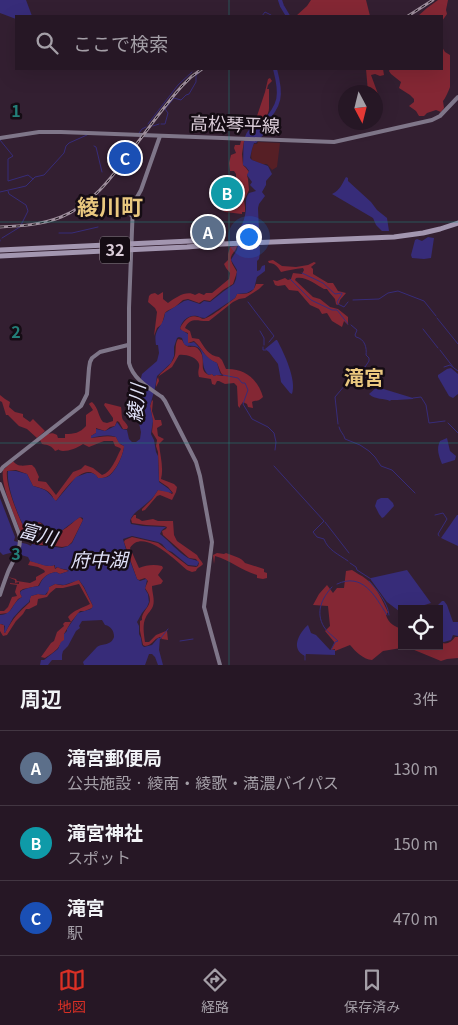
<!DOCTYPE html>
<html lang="ja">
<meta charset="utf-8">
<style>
:root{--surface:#261725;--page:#322432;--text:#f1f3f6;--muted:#a49fa7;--line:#423642;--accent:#d93025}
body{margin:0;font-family:Georgia,"Noto Sans JP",serif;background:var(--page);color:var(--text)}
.controls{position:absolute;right:15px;bottom:15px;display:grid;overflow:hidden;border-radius:0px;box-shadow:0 5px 20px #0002}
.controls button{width:45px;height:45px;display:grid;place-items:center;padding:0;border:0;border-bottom:1px solid var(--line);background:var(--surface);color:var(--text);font:25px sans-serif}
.compass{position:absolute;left:338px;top:85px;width:45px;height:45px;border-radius:50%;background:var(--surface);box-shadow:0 5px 20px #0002;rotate:173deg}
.you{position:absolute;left:248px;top:236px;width:18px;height:18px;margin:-12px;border:4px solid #fff;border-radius:50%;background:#1a73e8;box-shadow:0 0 0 8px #1a73e833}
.badge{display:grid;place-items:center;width:32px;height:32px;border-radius:50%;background:var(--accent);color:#fff;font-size:16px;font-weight:700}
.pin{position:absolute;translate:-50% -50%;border:2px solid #fff;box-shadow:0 1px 5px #0006}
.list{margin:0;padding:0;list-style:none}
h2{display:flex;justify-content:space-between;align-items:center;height:65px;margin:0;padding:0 20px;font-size:21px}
h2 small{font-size:16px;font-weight:400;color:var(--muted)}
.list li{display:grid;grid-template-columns:32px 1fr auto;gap:15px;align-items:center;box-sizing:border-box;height:75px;padding:0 20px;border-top:1px solid var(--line)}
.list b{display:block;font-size:19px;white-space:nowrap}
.list p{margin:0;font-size:16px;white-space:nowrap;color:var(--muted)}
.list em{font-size:16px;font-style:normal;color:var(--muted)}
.icon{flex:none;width:28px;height:28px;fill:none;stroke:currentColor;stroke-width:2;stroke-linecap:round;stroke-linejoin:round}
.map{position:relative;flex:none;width:458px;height:665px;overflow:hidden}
.search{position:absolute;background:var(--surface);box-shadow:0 5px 20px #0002;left:15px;right:15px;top:15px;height:55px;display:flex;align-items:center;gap:12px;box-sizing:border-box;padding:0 18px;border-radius:0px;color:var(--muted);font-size:19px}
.sheet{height:290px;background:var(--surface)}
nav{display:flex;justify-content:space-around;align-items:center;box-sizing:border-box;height:70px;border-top:1px solid var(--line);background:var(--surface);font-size:14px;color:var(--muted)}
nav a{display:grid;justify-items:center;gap:2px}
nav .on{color:var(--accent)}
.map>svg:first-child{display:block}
.green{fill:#561f25}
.forest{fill:#842734}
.water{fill:#372c79}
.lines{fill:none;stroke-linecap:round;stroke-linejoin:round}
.stream{stroke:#372c79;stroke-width:1}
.river{stroke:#372c79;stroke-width:4}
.secondary{stroke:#7f7689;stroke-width:4}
.trunk{stroke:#a396b0;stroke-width:5}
.rail-casing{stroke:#9e8e9c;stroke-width:3}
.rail{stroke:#150c14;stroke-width:1;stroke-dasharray:4;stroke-linecap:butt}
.grid{fill:none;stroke:#237f79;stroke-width:1;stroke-opacity:0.55}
.labels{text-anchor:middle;stroke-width:5;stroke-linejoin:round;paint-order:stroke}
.shield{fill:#150c14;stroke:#a0939e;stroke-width:1}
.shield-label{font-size:16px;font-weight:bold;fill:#dbcdd9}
.street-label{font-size:18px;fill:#dbcdd9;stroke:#150c14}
.water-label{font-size:19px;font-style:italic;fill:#dfe0f7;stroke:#150c14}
.quarter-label{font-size:20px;font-weight:bold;fill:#eac87f;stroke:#150c14}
.district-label{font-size:22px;font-weight:bold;fill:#eac87f;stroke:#150c14}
.grid-label{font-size:16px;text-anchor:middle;font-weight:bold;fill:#237f79;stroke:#150c14;stroke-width:5;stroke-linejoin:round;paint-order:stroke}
</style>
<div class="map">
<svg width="458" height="665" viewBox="0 0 458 665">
<rect width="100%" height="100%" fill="#331f31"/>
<path class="green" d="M258,142L280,143L277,167L272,170L267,164H262L252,160C250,155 252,148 254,144H257Z"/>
<g class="forest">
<polygon points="311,0 366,0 370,16 296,16 307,6"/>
<polygon points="438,0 448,0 446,10 447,14 442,21 442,16 418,16 427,8"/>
<path d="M442,47L445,52L450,55V87C449,90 445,99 443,101L444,108L441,112L436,110L427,113L424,116H419L416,111L409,106L414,102V99L410,95L399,88L401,82L391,74L389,71L390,69H442Z"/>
<polygon points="366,69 383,69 384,75 380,76 375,74 371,75 378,94 376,94 376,92 368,92"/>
<path d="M270,78L272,81L268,85L267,89H269C269,95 269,100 269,106C270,118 259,123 249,129L253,125L254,122L249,121L250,116H257L265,92L268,79Z"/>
<polygon points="241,141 244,141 242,154 243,165 246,168 249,172 247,175 248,179 249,190 244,200 245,207 245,212 242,212 242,214 225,212 219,208 224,202 230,201 231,188 236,181 236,174 234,171 230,171 229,163 231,155 236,153 234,148 235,145 240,145"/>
<path d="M237,246C236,251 232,253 231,257C230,262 235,268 237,272L233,284L223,290L210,301L204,300L199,303L188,299L183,300L175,307L167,311L165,313L162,324L157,328L154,336L157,312L155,308L148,302L149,296L151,294L155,293L158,295L163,292V299L168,303C176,297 187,290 195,295L199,293L204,295L206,293H212L229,279L230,273L226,268L224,264L228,260V254L230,247Z"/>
<path d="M273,260L282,266L296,267L308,265L314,262L316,263L311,267L313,269V274L328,283H333L338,291L346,293L340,300L339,304L337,305L336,304L335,299L329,292L327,289H324C315,284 306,276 296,278L295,280L313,297L320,299L330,307L338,309L348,317V325L344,321L342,327L332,321L327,313L322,314L319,309L310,305L298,291L289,290L285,285L278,286L275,285L273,280L277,281L285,278L288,280L291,279L293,273L302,274L304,270L303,268C295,269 288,270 281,272C278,267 275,263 269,263L268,261Z"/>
<path d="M256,284H264L259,289L245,298L239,299L233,302L209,321C198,322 191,316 185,328L190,331L192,338L199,339C204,347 209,356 219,357L222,360L226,369C244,368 258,379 263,397C257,403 256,399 252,402L253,408L248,407L247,404L243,402L240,406V408L238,406L237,386L234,383L225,384L219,381H217L215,385L212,384L211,379L199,377C197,371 200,368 199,364C197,357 185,354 179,355L172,367L159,376L158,377L159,381L156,387C156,371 167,372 174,358C177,352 174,345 178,339L182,340C189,354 194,340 201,353C206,362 198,370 209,375L212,374L214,376L216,375L224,376L221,373L217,363C204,358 204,350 194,341L188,343V333L182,331L180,328C184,321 189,314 198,317C203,318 201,320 206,318C213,316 228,303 235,298L237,294C247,294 253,294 256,284Z"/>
<polygon points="0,395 5,399 10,402 9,407 15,412 23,414 23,417 30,422 33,419 45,431 37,438 27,429 19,426 8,415 6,415 2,402 0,401"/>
<path d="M152,400L153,401L152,411L155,420H161L162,425L157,428L158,436L164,439L159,444C160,455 164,468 161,479L174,484L177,487L176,492L172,500L160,495L157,496L145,510L142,511V509L152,499L158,490L167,491L172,494L173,493L168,487L159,481L158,452L156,446L157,440L152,432L153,422L150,406Z"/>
<path d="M92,402C99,409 98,416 103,422L107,423L113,421V418L104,405L105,403L121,407C122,411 121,416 123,420C125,422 127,424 128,427L127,429H123L119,422L117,421L115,426L110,427L105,431L96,428V433L91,436V438C99,437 107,435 116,437L120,444L124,446C124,454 115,474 106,477C105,478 100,478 98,478C85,459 64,491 56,501L54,500C51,490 42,488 33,486L27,474L16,470L7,471C5,485 19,519 26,531L25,536L29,539L22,537C17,519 0,487 3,470L13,461C18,468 25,465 32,465L35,468L39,477L38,479V481L46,482L56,495L73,472L81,469L85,465L93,468L102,475C112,472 116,458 121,449L120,448L115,446L113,441H104L89,447L83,444C77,448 70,451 63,451C55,450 63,448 55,451C52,446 48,445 42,444L40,440C46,435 50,431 57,435L58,438H65V434C74,434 80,433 86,426V415L93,410L89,404L90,403Z"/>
<path d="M134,515H136V518L139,519L142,521L153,519L158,521H173L174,535L177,541L197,555C198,558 201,560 203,564C201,567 197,567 196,571L192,572L187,570C176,561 143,527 130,548L139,568C146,565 154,564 162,566L163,568L158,575L163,581L161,584L152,586C152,593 155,599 153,606C151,611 148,613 146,617C142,624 144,634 145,642H149L156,635L166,631H167L168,640L162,639L160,637C153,639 153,645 145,646L143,645L140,631V621L142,620C141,608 158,606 145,588L148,581L145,578L139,580L137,579L124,542L125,540L132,537L158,543L188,566L196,567L198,566L199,563L196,559L189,558L163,535L162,531L166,529L167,527L164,526L146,525L132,523L131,519Z"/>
<path d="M80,517L83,520L72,542L68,546L62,547L55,546L52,545H40L32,543V541H54L53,538H45L46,535L50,533C41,527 34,525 32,538L27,536C27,528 33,525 39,522C41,523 43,526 45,527C46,528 52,530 53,530C65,534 70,523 80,517Z"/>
<path d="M217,553L224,554L226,553C233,556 241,557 245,563L264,569V572L267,573V578L263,579L257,578V575C242,571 230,560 215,556L214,564L213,555Z"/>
<path d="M30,561C38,562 47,568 54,565L55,569L58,567C62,570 65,569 69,571L60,574L56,572C46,574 43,577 38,586L23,589L20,591V593L22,597L18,599L9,612L8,613L0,614V611H4L8,607L12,597L17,596L15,592L17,585L10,584V583L19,584V582L15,583V580L8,577L16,579L17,581L30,583L36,580V577L45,572L44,570L38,567L28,565Z"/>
<path d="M352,570C356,573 361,575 366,579C377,587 382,600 388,612L386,615C388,623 395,627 402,629V646H439V642C446,645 451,643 455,637H458V658L447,659L441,661L407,647L383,651L372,660C364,660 355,651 350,645L335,651V649L331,650L335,643L325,631L330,626L328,606L313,605L319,594L327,585L333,593L337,588H344L346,571Z"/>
<path d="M76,580H79L84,588L93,606L92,608L87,610L85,611H80L71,622L68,617C74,610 82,608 90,604L79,584L63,588H56L50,593L47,597L38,599L37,605L29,609H26L23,614L16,621L7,635L3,636L0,631V624L4,625V632L5,633C13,618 18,613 30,602V598L31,596L38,594L45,595L47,594L49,587L55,584C58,584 61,586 64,585C67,585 74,582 76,580Z"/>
<path d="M65,622H71L64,634V641C60,643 60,646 57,649C53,653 49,655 45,658L41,657L51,643L54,641L57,632L64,626L63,624Z"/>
</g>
<g class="water">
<polygon points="0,0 26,0 32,16 16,16 16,19 0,13"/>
<path d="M262,122L270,124L264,134L256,143H254L252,149L250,158L252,160L268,166L272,174L266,181V185L262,192L265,196L259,204L258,208L260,253L259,259L257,261V271L260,270L262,266L265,265V271L257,277L254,289L247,293L237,294L235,298L205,318C202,318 200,317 197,316C188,314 181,322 180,329L188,334V343H190L194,342C203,350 205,358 217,363L220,373L222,375H216L214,376L212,374L209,375C197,367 211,343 187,346L184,344L182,338L179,337L177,338L174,347V356L171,363L157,376L155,388L150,406L153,421L151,434L154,440L156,452L158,456L159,482L169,489L172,493L158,490C155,495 152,499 147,503C141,509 132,513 130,521L131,524L143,526L166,527L162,530L160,534C169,541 178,552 188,558C192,560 195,559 199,562L197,566L188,565L172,552L167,550L162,544L158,542L132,536L123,539L127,553L137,579L140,581L146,579L147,580L145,589L148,594L149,602L147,607L142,613L137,622L139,626V634L141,638L142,645L144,647L152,645L158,638H160L159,650L163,665H158L155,657L152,654H149L145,665H84L83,662L97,647C103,643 111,646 114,637C114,631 111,626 105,625L102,620L82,621L79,626L80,628L76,631L68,646L63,651L62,655V660H52L48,665H40L41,660H44L58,649L61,642L64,640V634L67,631V629L78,613L91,609L93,606L84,587L79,580L64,585L55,584L49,587V590L45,595L38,594L31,596L29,602L22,608L13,618L5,633L4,632L5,626L2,624H0V615C14,614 11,603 22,597L20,593L21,591C23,589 36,586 39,586C43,577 46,574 56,572L60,574L69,571C65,568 62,570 58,567L55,568V565C47,568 38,563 30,561L28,557L21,555V553C14,551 9,553 3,555L0,552V498L15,537L14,541L27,544L31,546L32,544L42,546L49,545L55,547L62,548L68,546L72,543L83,520V518L80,517L61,531L45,527L42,523L39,522L33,525L26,531C19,518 6,486 8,471H16L27,474L33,486C48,490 47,491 56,501L76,477L87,473H92L96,475L98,478C99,478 105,478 107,477C115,474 124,454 124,446L119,443L116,437C107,434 100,436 91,438V436L96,433V429L105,431L115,426L117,422L122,429L127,430L129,439L132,442H136L140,439L141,432L138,419L140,406L138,399L140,393L138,389L142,374L157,361L159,353L158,345H156C153,327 163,329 165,313L184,301L188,300L200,304L204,301L210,302L224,291L234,284L236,279L237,270L231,260L232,258L237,250L240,236L237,232C243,226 245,217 246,209C246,202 245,199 249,193L256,191L250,185L252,182L247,175L249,171L246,167L243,165C244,156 242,138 248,131C252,127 258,125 262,122Z"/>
<path d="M346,177L348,178V181L371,202L377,210L387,218L389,231H382L376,225L373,218L332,194C340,190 342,184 346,177Z"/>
<polygon points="428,237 434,238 431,258 424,259 412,258 411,255 415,240 417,239 422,241"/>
<path d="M276,340H277C284,353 297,380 292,394L290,393L281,382L278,364L269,352L265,349Z"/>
<polygon points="451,368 458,374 458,394 453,398 449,396 438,377 438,375 447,369"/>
<path d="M377,387L413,398V399L397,400H391L390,401C384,398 375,400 369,394Z"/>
<path d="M447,438L450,451L456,456L455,460L442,464C439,456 436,449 440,441Z"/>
<polygon points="381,498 388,498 393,503 394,506 384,517 382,518 379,514 375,506 377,500"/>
<polygon points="457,515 458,515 458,546 441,538"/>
<polygon points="407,570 431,603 415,608 402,609 402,611 399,611 387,602 371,580 371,578"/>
<polygon points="442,601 444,601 447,605 453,622 458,622 458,636 453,635 451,640 444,642 439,641 439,609 432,609 436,607"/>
<path d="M308,625L311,633L316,635L330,650H335V655L306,654L305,656C290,649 299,633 308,625Z"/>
</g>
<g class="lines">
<g class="stream">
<polyline points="262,16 265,12 271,15"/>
<polyline points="148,124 178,85 192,72"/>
<polyline points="161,124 165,124 168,113 165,109 174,98 181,100 186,95 189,94 196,82 196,75 200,72 200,69"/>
<polyline points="153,126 159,124"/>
<polyline points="139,133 142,129 146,127"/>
<polyline points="0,140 13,156 8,159 8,181 28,175 33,179"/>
<polyline points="94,146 96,147 102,172"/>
<polyline points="0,192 26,186 35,177 44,175 64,153 66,146 69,143 87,135"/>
<polyline points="59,233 72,233 98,227"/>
<polyline points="2,238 20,227 28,211 26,205 9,194 8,191"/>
<polyline points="0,241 0,240"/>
<polyline points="302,273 323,283 335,294 342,293 342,294 337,302 338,304 344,307 348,302"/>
<polyline points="290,279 311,300 332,310 337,310 348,324"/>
<polyline points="353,300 379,299 388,293 398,291 424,301 436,316"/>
<polyline points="248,302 274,336 269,342"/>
<polyline points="437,318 458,344"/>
<path d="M351,325L357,330L355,335L356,337C365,339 367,348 366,355L369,358V361L365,367V368"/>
<polyline points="423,329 438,348"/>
<polyline points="260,331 264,338 264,345"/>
<polyline points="263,347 263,350 266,350"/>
<polyline points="440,350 453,367"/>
<polyline points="444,367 450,365 458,371"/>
<polyline points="366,371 371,383 377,388"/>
<polyline points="223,375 238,378 242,383 245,383 248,390 243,404 252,419 268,427 274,433 276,442 275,450"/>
<polyline points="413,398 421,397 426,405 429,423 445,421"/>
<polyline points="448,423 458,433"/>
<polyline points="338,424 335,397 351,378 355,377 358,369 365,367"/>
<path d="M339,427C340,432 344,434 345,439L360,445L369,451L375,457L381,466L392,470L415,493"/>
<path d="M274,466L324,521L313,532L317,537L324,539C328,550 338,554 348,561"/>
<polyline points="435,515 443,513 447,519 438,534 439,536"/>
<polyline points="325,522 349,553"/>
<polyline points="350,563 356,567 357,570 371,579"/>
<path d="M369,581C377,590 388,603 389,615"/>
<path d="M337,584C363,572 375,596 387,615"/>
<polyline points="160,639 168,629"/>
<polyline points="180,641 193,639"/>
<path d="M331,650L335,642L338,641C333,636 327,632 324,627C315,612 322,598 332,587"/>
<polyline points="305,655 305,660"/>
</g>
<g class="river">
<polyline points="280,0 282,6 288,16"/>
<path d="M262,125C281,105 282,95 275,69"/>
</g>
<g class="secondary">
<polyline points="0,138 39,132 61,132 334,142 432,120 440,116 458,97"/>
<path d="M133,204L129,308V363C133,379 149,388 162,397L165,401L196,462L200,476L212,542L204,607L220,665"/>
<polyline points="132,206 141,190 160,136"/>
<polyline points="127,213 129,213 131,215"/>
<polyline points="0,471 3,467 81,406 87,394 89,368 90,362 92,358 100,352 128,345"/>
<path d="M0,484L19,534C23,548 13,560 8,572C5,580 2,588 0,595"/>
</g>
<g class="trunk">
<polyline points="0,250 191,241 222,241"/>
<polyline points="0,256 187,247 222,244 394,237 423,233 440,229 458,223"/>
</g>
<g class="rail-casing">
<g id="rail">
<polyline points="408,16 433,0"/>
<path d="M0,227C21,226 41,225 61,217C93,204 112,177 132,150C149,128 164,106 182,86L191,77L202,69"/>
</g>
</g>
<use href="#rail" class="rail"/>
</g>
<path class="grid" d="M229,0V16M229,69V665M0,222H458M0,443H458"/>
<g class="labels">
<rect class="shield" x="100" y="236.5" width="30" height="27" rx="4"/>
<g class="shield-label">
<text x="115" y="256">32</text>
</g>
<g class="street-label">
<text transform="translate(235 125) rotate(2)" y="6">高松琴平線</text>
</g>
<g class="water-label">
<text transform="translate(136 403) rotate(-84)" y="7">綾川</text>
<text transform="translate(38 534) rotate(15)" y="7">富川</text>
<text x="99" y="567">府中湖</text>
</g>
<g class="quarter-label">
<text x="364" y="385">滝宮</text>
</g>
<g class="district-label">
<text x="110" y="215">綾川町</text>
</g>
</g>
<g class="grid-label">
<text x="16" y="117">1</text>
<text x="16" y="338">2</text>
<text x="16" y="560">3</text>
</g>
</svg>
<div class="controls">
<button><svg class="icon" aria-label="locate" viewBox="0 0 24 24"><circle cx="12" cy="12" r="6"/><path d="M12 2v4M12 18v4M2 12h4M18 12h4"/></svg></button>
</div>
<svg class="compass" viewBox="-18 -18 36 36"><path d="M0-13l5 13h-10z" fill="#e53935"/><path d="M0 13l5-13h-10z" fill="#a49fa7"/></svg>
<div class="you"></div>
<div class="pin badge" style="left:208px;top:232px;background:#5c6f8a">A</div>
<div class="pin badge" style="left:227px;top:193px;background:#0f9aa8">B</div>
<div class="pin badge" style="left:125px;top:158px;background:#1a4fb4">C</div>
<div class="search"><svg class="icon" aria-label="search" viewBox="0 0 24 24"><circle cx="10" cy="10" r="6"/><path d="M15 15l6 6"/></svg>ここで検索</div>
</div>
<section class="sheet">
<h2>周辺<small>3件</small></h2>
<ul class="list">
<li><span class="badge" style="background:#5c6f8a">A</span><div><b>滝宮郵便局</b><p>公共施設 · 綾南・綾歌・満濃バイパス</p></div><em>130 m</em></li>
<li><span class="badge" style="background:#0f9aa8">B</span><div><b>滝宮神社</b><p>スポット</p></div><em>150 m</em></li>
<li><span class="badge" style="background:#1a4fb4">C</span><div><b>滝宮</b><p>駅</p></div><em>470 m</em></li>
</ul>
</section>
<nav>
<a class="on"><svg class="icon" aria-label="map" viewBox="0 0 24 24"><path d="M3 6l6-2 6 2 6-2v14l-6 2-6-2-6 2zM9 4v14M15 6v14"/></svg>地図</a>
<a><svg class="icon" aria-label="directions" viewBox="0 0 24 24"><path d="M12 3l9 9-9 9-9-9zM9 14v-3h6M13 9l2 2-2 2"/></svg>経路</a>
<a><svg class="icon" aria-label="saved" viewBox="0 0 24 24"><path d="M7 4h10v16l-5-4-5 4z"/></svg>保存済み</a>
</nav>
